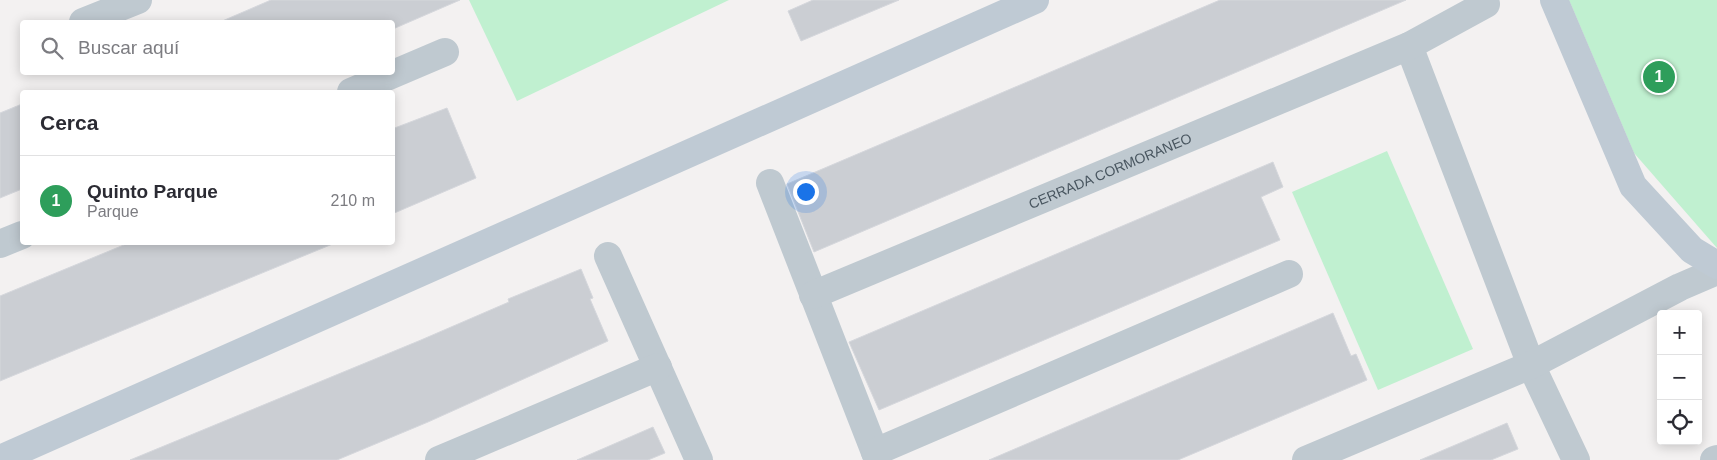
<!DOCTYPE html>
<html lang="es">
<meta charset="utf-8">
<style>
:root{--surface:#fff;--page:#f2f2f3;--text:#2b2b33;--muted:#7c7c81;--line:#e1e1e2;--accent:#7c3aed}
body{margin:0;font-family:Arial,sans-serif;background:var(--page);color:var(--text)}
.controls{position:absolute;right:15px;bottom:15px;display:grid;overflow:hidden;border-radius:5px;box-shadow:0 2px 12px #0003}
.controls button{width:45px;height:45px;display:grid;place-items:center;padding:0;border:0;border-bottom:1px solid var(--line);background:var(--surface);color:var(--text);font:25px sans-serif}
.you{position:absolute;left:805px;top:191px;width:18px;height:18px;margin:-12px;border:4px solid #fff;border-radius:50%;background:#1a73e8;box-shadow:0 0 0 8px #1a73e833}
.badge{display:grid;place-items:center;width:32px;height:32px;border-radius:50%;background:var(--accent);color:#fff;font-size:16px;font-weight:700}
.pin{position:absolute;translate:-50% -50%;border:2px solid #fff;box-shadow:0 1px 5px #0006}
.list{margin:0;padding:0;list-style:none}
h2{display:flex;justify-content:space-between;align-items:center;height:65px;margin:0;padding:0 20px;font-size:21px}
h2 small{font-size:16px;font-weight:400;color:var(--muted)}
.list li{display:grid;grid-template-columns:32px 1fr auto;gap:15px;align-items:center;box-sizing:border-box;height:90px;padding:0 20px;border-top:1px solid var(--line)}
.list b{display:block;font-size:19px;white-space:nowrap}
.list p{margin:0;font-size:16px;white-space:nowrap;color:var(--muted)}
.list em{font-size:16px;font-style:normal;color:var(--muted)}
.icon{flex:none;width:28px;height:28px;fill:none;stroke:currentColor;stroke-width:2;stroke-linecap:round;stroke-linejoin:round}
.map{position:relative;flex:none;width:1717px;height:460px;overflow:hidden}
.search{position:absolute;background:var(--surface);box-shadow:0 2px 12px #0003;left:20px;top:20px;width:375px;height:55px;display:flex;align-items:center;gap:12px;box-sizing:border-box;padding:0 18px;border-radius:5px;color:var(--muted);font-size:19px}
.panel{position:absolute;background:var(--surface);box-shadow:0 2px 12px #0003;left:20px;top:90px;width:375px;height:155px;border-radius:5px}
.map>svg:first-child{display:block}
.green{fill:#c0f0d0}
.building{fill:#cbced3;stroke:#d5d7dc}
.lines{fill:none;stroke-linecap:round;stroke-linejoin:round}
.street{stroke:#bfc9d0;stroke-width:28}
.secondary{stroke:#bfcad4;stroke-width:28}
.labels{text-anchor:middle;stroke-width:4;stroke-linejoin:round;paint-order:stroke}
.street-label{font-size:14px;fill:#48555f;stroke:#fff}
</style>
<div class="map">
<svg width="1717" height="460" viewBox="0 0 1717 460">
<rect width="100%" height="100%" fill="#f3f1f1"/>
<g class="green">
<polygon points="469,0 729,0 517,101"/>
<polygon points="1569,0 1717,0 1717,248 1634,153"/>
<polygon points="1387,151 1473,349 1378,390 1292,192"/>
</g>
<g class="building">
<polygon points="271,0 460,0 393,29 392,22 220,22"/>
<polygon points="813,0 899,0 801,41 788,11"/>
<polygon points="1220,0 1406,0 814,252 787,184"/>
<polygon points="22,104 22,189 0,198 0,113"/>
<polygon points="447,108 476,178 392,214 392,129"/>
<polygon points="1273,162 1283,187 1261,197 1280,240 879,410 849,342"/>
<polygon points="131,242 335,242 335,243 0,381 0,296"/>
<polygon points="581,269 593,298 590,299 608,341 428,422 337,460 130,460 421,340 509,302 508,299"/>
<polygon points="1333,313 1351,356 1356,354 1367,380 1178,460 989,460"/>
<polygon points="1507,423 1518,449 1491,460 1420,460"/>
<polygon points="653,427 665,453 648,460 577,460"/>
</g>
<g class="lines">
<g class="street">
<polyline points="83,22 138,0"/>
<polyline points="1409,46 1531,365 1576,460"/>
<polyline points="351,92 445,52"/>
<polyline points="770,183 878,460"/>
<polyline points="0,244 22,235"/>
<polyline points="608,256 699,460"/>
<path id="s1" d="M813,295L1409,46L1486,4"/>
<polyline points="875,452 1289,274"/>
<polyline points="439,460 658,367"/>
<polyline points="1306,460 1531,365 1680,287 1717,271"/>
<polyline points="1714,460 1717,459"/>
</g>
<g class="secondary">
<polyline points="1554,0 1633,186 1692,250 1717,265"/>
<polyline points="0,459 1035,0"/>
</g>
</g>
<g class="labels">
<g class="street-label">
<text dy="5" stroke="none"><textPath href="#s1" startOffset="322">CERRADA CORMORANEO</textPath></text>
</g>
</g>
</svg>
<div class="controls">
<button>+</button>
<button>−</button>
<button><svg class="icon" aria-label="locate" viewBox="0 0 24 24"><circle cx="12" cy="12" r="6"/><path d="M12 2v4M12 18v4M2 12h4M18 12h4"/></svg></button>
</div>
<div class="you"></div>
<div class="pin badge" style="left:1659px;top:77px;background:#2e9e5b">1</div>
<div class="search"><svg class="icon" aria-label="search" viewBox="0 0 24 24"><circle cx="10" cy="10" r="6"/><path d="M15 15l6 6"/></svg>Buscar aquí</div>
<section class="panel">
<h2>Cerca<small></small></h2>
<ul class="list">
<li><span class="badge" style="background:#2e9e5b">1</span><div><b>Quinto Parque</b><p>Parque</p></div><em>210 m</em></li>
</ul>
</section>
</div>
